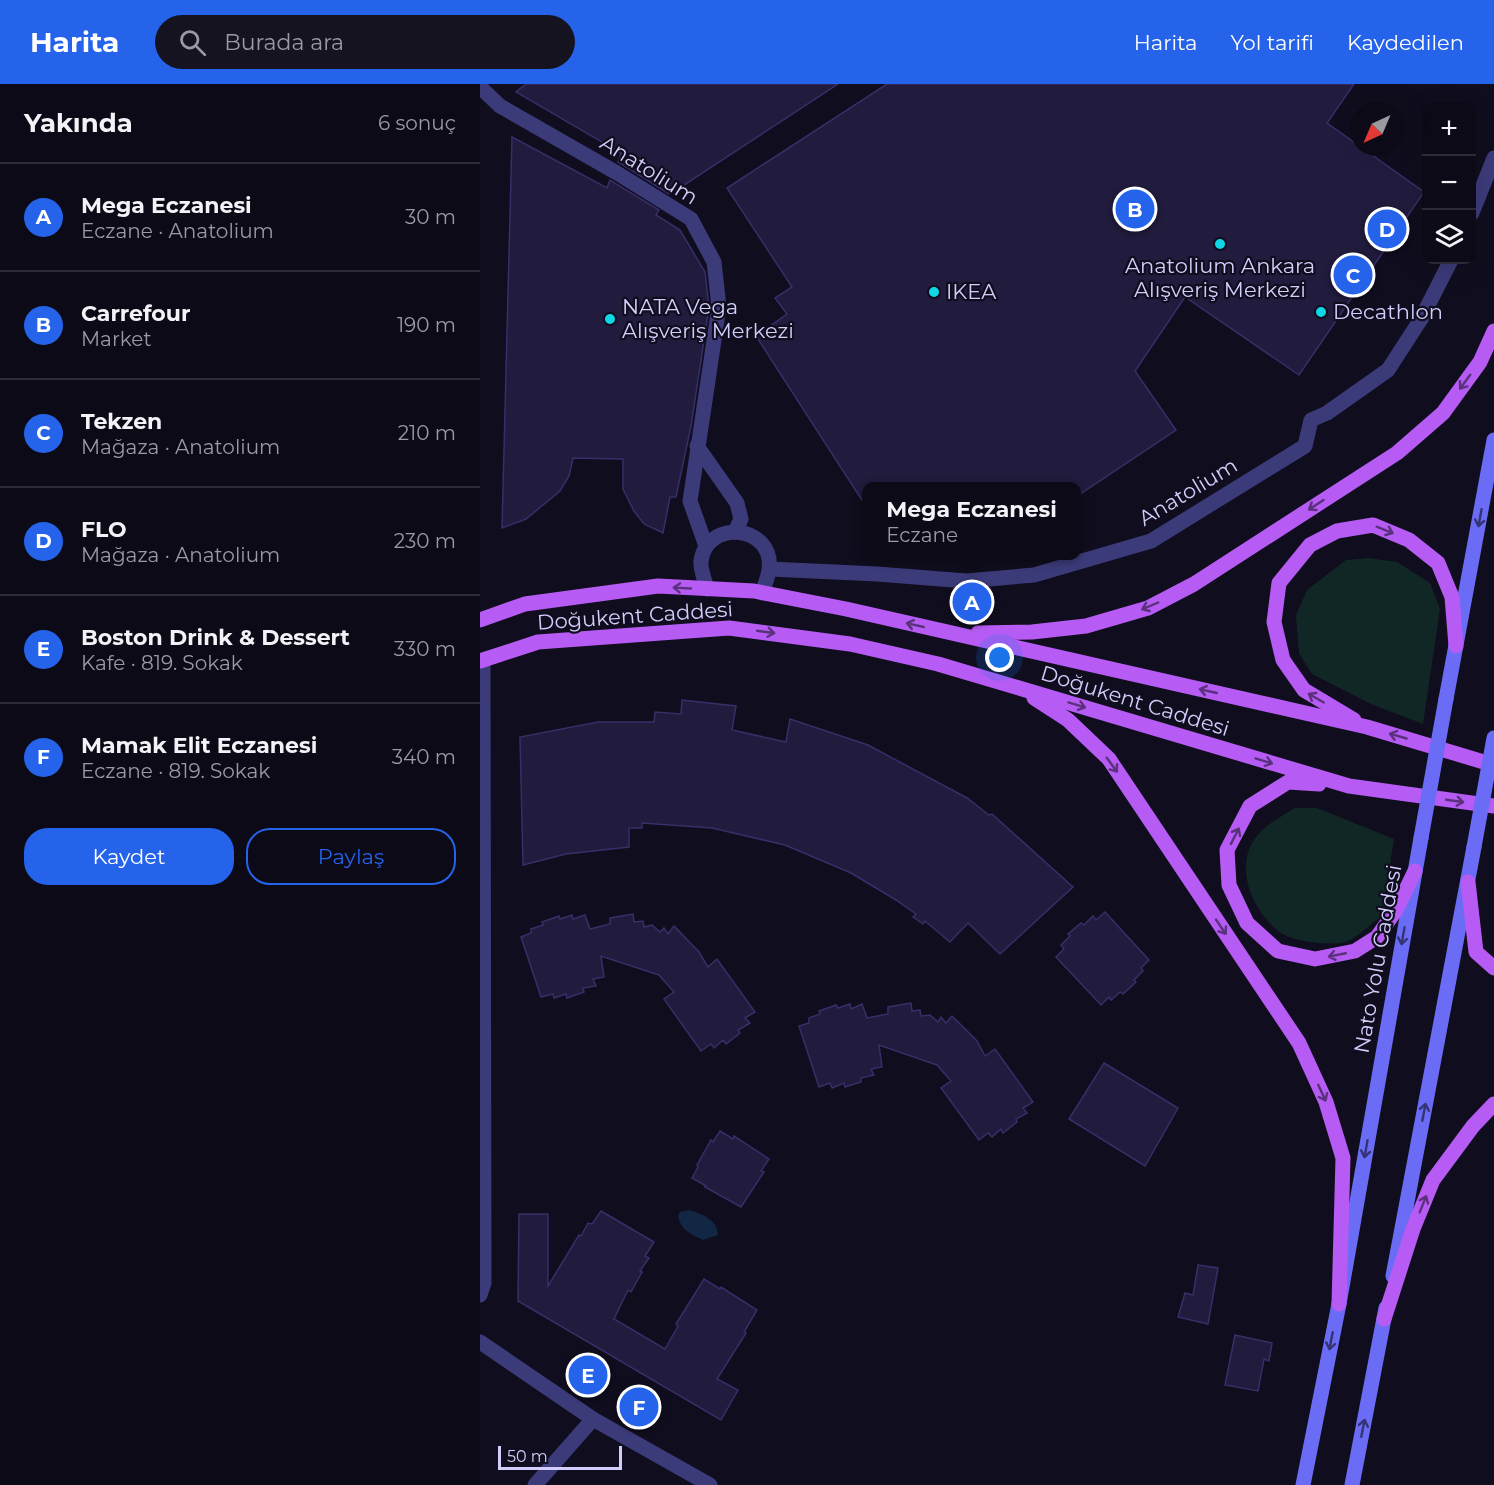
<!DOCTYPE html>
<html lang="tr">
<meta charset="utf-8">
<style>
:root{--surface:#0c0a16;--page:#15131f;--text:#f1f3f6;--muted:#9a9aa1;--line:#2c2b35;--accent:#2563eb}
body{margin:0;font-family:Montserrat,sans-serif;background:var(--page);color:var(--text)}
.controls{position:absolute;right:18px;top:18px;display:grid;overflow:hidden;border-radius:12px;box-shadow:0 6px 24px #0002}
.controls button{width:54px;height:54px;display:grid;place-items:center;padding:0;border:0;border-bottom:2px solid var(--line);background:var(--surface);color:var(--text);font:30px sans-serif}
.compass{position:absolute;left:870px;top:18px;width:54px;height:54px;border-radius:50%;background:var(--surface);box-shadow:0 6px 24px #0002;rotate:224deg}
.scale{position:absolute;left:18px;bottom:15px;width:124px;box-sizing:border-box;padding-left:6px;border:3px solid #d1cefc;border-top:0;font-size:16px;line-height:21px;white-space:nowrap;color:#d1cefc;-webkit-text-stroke:4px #100d1e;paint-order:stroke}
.you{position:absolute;left:520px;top:574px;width:21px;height:21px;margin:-15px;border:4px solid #fff;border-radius:50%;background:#1a73e8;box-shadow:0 0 0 9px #1a73e833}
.badge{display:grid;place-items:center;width:39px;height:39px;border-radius:50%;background:var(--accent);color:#fff;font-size:20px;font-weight:700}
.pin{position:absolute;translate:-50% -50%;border:3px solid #fff;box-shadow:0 2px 6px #0006}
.popup{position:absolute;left:382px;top:398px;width:219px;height:78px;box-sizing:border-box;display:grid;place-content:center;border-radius:12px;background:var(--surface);filter:drop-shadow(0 2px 4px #0005);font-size:20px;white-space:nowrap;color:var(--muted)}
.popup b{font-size:22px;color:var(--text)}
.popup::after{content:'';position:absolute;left:50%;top:100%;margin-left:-12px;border:12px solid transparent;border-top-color:var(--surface)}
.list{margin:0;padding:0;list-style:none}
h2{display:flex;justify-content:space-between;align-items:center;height:78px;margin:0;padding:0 24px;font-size:26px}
h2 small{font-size:20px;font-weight:400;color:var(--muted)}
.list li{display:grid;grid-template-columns:39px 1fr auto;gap:18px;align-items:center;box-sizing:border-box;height:108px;padding:0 24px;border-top:2px solid var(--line)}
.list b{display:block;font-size:22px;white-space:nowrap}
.list p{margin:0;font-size:20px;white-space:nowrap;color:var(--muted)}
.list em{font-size:20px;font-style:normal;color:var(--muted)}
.actions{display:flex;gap:12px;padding:18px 24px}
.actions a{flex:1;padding:14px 0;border:2px solid var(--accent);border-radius:24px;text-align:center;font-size:21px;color:var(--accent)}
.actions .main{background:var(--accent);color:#fff}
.icon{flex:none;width:33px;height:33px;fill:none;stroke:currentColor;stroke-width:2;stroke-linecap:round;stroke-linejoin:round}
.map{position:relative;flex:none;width:1014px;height:1401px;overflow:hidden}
header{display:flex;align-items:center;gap:36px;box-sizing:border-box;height:84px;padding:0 30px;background:var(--accent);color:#fff}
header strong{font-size:28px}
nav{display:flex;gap:33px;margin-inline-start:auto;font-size:21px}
.search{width:420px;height:54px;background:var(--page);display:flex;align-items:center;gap:15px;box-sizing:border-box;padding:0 21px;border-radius:33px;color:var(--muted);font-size:22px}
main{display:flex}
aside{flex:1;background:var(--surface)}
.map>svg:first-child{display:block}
.green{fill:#112726}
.water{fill:#112743}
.building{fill:#211b3d;stroke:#382e68;stroke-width:1.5}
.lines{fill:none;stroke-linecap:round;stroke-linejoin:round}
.minor{stroke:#3c3b7a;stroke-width:15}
.tertiary{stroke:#3c3b7a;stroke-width:15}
.secondary{stroke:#6b6cf5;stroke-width:15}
.primary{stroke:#b65cf4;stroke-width:15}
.secondary-bridge{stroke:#6b6cf5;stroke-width:15}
.oneway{stroke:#5b317e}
.oneway2{stroke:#343374}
.poi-dot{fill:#0fd8e6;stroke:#100d1e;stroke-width:2}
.labels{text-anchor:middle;stroke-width:4.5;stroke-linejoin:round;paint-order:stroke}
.street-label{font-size:21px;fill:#d1cefc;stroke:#100d1e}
.poi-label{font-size:21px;fill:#d1cefc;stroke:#100d1e;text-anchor:start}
</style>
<header>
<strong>Harita</strong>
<div class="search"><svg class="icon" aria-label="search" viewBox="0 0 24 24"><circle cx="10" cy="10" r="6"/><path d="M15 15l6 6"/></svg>Burada ara</div>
<nav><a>Harita</a><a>Yol tarifi</a><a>Kaydedilen</a></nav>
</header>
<main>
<aside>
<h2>Yakında<small>6 sonuç</small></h2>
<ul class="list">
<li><span class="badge">A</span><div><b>Mega Eczanesi</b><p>Eczane · Anatolium</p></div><em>30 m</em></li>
<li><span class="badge">B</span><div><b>Carrefour</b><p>Market</p></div><em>190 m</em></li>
<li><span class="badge">C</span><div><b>Tekzen</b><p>Mağaza · Anatolium</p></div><em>210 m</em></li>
<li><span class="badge">D</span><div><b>FLO</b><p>Mağaza · Anatolium</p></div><em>230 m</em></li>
<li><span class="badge">E</span><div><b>Boston Drink &amp; Dessert</b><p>Kafe · 819. Sokak</p></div><em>330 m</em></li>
<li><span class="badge">F</span><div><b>Mamak Elit Eczanesi</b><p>Eczane · 819. Sokak</p></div><em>340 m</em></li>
</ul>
<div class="actions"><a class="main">Kaydet</a><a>Paylaş</a></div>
</aside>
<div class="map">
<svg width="1014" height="1401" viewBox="0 0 1014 1401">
<rect width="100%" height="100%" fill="#100d1e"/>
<g class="green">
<polygon points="888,474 917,478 950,499 960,525 943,640 891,620 832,590 819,569 816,531 827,506 866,476"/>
<path d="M815,724H837L914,755L902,832C893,838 878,853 868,857C852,863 810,858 797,846C774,827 756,788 772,759C781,743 800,733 815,724Z"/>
</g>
<path class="water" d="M209,1126C222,1130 238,1136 238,1151L223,1156C210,1150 201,1146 198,1132L200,1128Z"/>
<g class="building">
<polygon points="46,0 358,0 201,103 195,99 189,110 138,78 141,69 36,8"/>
<polygon points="407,0 874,0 847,39 944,108 819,291 705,213 655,287 696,346 597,412 597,402 387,402 387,424 276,252 307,230 295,214 312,203 247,104"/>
<polygon points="32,53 127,104 130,96 179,126 176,131 200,146 225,188 229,223 211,342 196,413 190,413 183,449 164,440 154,427 143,405 143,375 93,374 89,392 80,407 46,435 22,444"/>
<polygon points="202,616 256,622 252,646 306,658 310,635 388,661 487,714 509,731 512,730 593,803 520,870 488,839 470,858 445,837 443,840 433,833 436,830 416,816 371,789 305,761 232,744 162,739 162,744 149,744 149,763 86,770 43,781 40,653 118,638 174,638 175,628 201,630"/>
<polygon points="625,828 669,876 661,884 663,887 654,896 656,898 643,910 640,908 631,916 629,913 621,921 576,873 584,865 581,861 590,852 588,850 601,839 604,841 613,832 616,836"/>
<polygon points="153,830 154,838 163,837 164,843 172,841 180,848 184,844 188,850 194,842 219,868 228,883 237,875 275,928 265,934 270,939 258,946 260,949 246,960 243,956 234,964 231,960 221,967 184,915 194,908 179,891 121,872 124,893 113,895 116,902 103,904 104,908 87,914 86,910 74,914 73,910 61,913 41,853 51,849 51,845 63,841 62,838 79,832 80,835 92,831 93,835 105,831 110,845 130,840 130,834"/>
<polygon points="431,919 432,927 440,926 441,932 450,931 458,938 461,933 466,939 472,932 497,957 505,972 515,965 553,1018 543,1024 547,1029 536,1035 537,1038 523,1049 521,1045 512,1053 508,1049 499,1056 461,1004 471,997 457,981 399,961 402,983 391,985 394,991 381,994 381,998 365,1003 364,999 352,1004 350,999 339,1003 319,942 329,939 329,934 340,930 339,927 356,921 358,924 370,920 371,925 382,920 387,934 408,930 408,923"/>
<polygon points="624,979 698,1024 665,1082 589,1035"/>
<polygon points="240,1047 253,1055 254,1052 289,1075 281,1087 284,1088 261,1123 225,1103 226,1102 212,1094 218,1083 217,1081 231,1056 233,1058"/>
<polygon points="121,1127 174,1158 165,1172 169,1174 160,1187 162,1188 151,1208 148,1206 134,1235 185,1265 198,1242 196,1240 224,1195 240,1205 241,1203 277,1226 264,1248 266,1249 237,1295 258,1306 241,1336 38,1217 39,1130 68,1130 68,1202 99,1151 101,1152 108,1139 112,1140"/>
<polygon points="718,1181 738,1184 728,1240 698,1233 705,1209 713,1211"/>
<polygon points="755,1251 792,1259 789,1277 784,1275 778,1307 745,1301"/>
</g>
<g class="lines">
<g class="minor">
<polyline points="0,3 20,22 137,89 211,135 234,178 239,223 210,417 226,462"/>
<polyline points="992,129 1014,74"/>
<polyline points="217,362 257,419 261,435 255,448"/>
<polyline points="290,485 397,490 486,497 554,491 671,457 825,362 831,336 847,329 908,286 941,235 971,176"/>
<path d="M227,505C225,497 220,485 221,477C227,434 295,441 289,486C288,494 284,502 282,509"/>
<polyline points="0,1211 4,1199 3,576"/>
<polyline points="55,1401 113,1335"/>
</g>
<polyline class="tertiary" points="0,1258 113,1335 230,1401"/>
<g class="secondary">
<polyline points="966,615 1014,356"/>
<polyline points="913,1192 994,763"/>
<polyline points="823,1401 859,1220 941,754"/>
<polyline points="872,1401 906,1224"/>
</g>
<g class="primary">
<polyline points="0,536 45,520 178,502 274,507 366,525 887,643 1014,681"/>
<polyline points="498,549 552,548 606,542 668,524 714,500 917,369 963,329 1000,278 1014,247"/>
<polyline points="0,577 58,558 249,544 370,560 458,580 869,702 1014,722"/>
<polyline points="554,614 588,636 629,675 819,959 846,1018 863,1074 859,1220"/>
<polyline points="874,636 824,606 803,576 794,538 799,499 830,461 857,447 893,441 929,456 958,479 972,513 976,562"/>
<polyline points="839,700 808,698 770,722 747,766 749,801 767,839 798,867 835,875 875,867 897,853 916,826 935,787"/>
<polyline points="988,798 996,868 1014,884"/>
<polyline points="904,1235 933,1145 953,1096 993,1042 1014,1020"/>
</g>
<g class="secondary-bridge">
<polyline points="941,754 966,615"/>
<polyline points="994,763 1014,654"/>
</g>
</g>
<defs><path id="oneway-shaft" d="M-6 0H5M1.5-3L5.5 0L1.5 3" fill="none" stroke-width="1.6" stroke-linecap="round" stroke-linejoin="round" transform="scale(1.5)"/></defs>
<g class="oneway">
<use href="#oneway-shaft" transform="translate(985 298) rotate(126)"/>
<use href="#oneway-shaft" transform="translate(836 421) rotate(147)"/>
<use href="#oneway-shaft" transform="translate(905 446) rotate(22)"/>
<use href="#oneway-shaft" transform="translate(202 504) rotate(-177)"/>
<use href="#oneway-shaft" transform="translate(670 522) rotate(157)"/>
<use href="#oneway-shaft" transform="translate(435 541) rotate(-167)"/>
<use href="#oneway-shaft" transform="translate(286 548) rotate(8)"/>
<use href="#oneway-shaft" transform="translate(728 607) rotate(-167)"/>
<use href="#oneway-shaft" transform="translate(836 614) rotate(-150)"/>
<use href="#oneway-shaft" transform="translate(597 621) rotate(17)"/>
<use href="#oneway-shaft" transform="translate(918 652) rotate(-164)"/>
<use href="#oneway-shaft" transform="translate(784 677) rotate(17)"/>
<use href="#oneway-shaft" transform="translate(632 681) rotate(54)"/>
<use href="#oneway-shaft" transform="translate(975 717) rotate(8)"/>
<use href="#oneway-shaft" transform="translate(755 752) rotate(-63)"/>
<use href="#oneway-shaft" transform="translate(741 843) rotate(56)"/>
<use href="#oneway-shaft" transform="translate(857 871) rotate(169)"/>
<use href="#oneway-shaft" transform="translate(842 1009) rotate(65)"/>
<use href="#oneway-shaft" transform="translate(943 1120) rotate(-68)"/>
</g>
<g class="oneway2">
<use href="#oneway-shaft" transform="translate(1000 434) rotate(100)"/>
<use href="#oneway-shaft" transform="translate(923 852) rotate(100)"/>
<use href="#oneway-shaft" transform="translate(944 1028) rotate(-79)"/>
<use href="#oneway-shaft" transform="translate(886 1065) rotate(100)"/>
<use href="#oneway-shaft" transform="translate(851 1257) rotate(101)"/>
<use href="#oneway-shaft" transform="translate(883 1344) rotate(-79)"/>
</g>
<g class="poi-dot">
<circle cx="740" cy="160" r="6"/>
<circle cx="454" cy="208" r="6"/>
<circle cx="841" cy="228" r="6"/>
<circle cx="130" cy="235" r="6"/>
</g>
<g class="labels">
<g class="street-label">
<text transform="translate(169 86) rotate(32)" y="7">Anatolium</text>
<text transform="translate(708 408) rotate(-31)" y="7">Anatolium</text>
<text transform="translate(155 532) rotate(-4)" y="7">Doğukent Caddesi</text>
<text transform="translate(655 617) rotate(17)" y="7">Doğukent Caddesi</text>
<text transform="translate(898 875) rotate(-80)" y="7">Nato Yolu Caddesi</text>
</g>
<g class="poi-label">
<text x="740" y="189" text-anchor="middle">Anatolium Ankara<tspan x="740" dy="24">Alışveriş Merkezi</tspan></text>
<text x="466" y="215">IKEA</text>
<text x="142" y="230">NATA Vega<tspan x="142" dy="24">Alışveriş Merkezi</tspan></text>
<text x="853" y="235">Decathlon</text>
</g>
</g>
</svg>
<div class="controls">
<button>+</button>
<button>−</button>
<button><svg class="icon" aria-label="layers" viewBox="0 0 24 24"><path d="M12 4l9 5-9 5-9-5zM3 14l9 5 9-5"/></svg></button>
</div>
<svg class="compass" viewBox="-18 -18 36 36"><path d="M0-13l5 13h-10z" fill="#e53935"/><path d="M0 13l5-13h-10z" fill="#9a9aa1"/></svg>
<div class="scale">50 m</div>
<div class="you"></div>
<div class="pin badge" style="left:492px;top:518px">A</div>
<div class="popup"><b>Mega Eczanesi</b>Eczane</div>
<div class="pin badge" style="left:655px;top:125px">B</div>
<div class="pin badge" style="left:873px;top:191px">C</div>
<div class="pin badge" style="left:907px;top:145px">D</div>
<div class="pin badge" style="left:108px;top:1291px">E</div>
<div class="pin badge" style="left:159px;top:1323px">F</div>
</div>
</main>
